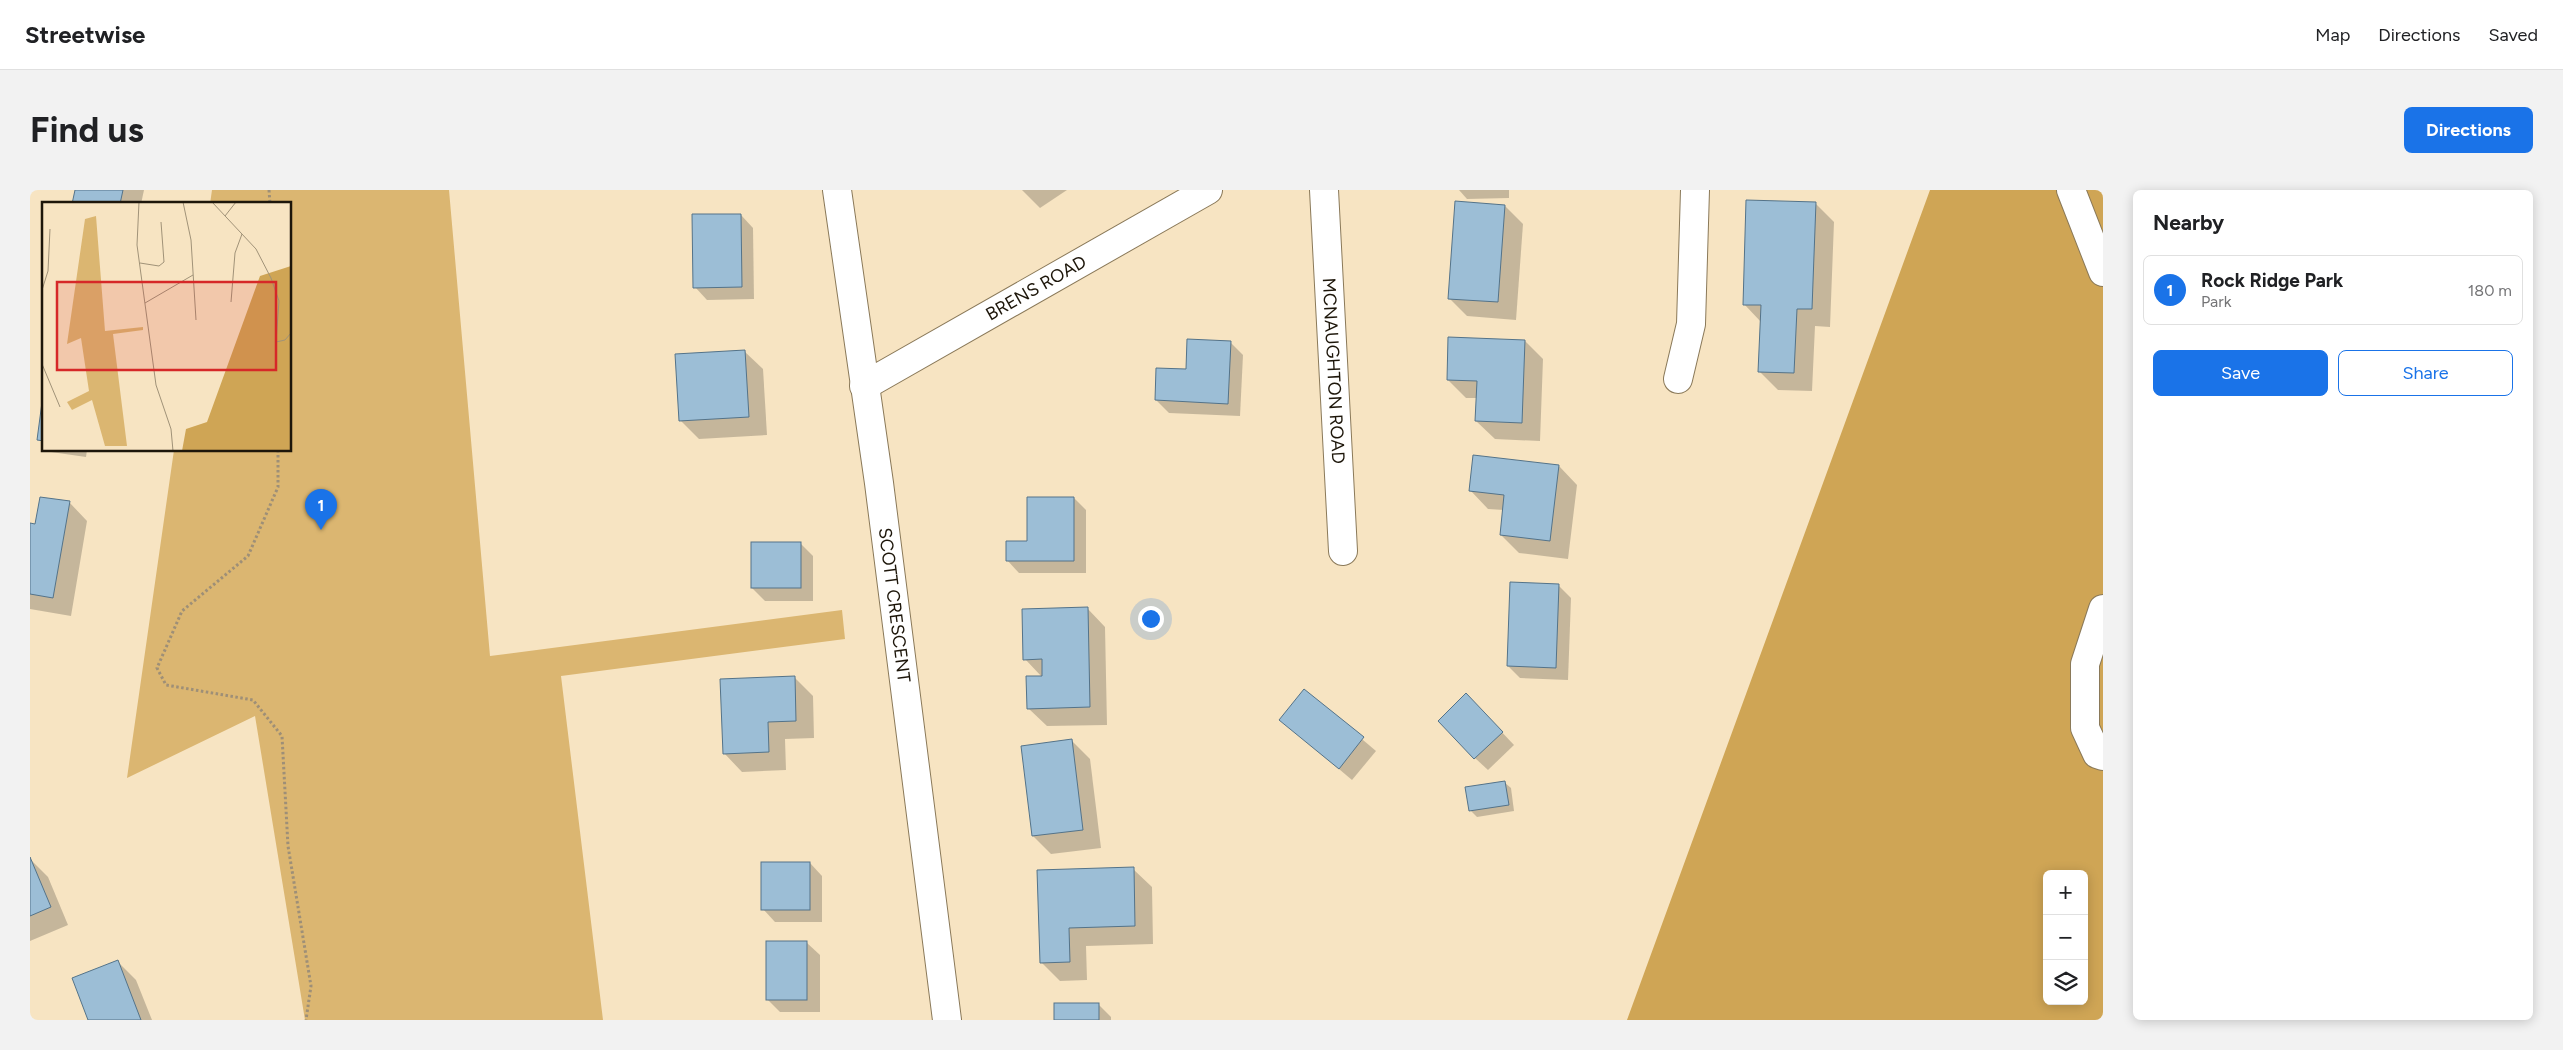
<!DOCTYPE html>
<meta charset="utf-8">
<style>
:root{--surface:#fff;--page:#f2f2f2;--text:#202124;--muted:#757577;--line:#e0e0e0;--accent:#1a73e8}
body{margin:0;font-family:Figtree,sans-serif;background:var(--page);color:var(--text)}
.controls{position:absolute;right:15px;bottom:15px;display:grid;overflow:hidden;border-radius:8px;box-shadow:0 2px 12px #0003}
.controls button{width:45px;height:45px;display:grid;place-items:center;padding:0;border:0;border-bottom:1px solid var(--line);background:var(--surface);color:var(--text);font:25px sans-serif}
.you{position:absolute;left:1120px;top:428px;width:18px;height:18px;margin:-12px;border:4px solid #fff;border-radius:50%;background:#1a73e8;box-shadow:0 0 0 8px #1a73e833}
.badge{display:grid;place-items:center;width:32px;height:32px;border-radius:50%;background:var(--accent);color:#fff;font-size:16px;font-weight:700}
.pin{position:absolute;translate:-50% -41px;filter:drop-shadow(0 1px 2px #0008)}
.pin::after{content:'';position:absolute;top:26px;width:18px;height:15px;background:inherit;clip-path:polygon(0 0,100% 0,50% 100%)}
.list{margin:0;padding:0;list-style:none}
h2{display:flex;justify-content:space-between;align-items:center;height:65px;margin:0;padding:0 20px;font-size:21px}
h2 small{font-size:16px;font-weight:400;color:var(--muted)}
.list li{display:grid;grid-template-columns:32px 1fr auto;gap:15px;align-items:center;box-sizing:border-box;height:70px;margin:0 10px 10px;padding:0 10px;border:1px solid var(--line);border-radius:8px}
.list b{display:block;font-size:19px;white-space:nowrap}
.list p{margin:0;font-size:16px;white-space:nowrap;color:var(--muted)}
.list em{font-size:16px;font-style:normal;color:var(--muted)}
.actions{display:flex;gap:10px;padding:15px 20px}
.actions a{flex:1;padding:11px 0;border:1px solid var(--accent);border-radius:8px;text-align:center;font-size:18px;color:var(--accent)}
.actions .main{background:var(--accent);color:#fff}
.icon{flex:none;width:28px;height:28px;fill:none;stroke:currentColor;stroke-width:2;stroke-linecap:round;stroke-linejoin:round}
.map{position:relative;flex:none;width:2073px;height:830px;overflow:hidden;border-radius:8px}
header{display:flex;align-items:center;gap:30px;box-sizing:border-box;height:70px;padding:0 25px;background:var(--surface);border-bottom:1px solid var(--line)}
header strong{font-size:24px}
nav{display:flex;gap:28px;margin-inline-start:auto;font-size:18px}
.intro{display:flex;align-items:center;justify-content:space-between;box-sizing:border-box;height:120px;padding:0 30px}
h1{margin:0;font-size:35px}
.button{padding:12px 22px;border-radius:8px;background:var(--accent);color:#fff;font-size:18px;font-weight:700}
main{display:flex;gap:30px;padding:0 30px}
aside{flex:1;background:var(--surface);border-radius:8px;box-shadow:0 2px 12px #0003}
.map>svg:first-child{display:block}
.green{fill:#dbb671}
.forest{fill:#cfa555;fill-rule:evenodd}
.shadow{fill:#0003}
.building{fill:#9cbed6;stroke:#547389}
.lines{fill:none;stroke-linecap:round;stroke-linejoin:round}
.minor-casing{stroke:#8a7959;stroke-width:30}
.tertiary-casing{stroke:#8a7959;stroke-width:30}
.path{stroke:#9e8f77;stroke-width:3;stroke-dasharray:2.5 2.5;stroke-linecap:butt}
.minor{stroke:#fff;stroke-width:28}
.tertiary{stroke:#fff;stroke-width:28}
.labels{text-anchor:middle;stroke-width:4.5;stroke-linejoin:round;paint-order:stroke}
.street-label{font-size:18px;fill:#1d160a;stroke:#fff}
.inset-road{fill:none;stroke:#a09278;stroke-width:1}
.view{fill:#d62828;fill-opacity:0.15;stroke:#d62828;stroke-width:2.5}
.inset-edge{fill:none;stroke:#1d160a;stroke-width:2.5}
</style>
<header>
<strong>Streetwise</strong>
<nav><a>Map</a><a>Directions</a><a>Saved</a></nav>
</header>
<div class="intro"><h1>Find us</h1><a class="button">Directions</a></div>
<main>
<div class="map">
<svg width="2073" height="830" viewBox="0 0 2073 830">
<rect width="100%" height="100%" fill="#f7e4c2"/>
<polygon class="green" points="182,0 419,0 460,466 812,420 815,449 531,486 573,830 275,830 225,526 97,588 144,260 260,260 260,14 180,14"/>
<path class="forest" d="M1900,0H2073V830H1597ZM2017,684H2054V811H2017Z"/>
<g class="shadow">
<polygon points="46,0 114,0 111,14 43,14"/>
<polygon points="992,0 1037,0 1010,18"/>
<polygon points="1429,0 1479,0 1479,8 1437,9"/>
<polygon points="1786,14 1804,32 1800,137 1785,136 1782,201 1748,200 1730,182 1731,132 1714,114"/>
<polygon points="1475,16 1493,34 1486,130 1437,126 1419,108"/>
<polygon points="711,25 723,38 724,109 677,110 665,97"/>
<polygon points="1495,151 1513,169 1510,251 1465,249 1446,231 1447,208 1436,208 1418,190"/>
<polygon points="1200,152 1213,165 1210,226 1139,223 1126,210 1157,180"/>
<polygon points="714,161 733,179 737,245 669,249 650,230"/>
<polygon points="19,260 57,260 56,267 21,262"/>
<polygon points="1529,276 1547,295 1538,369 1489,363 1471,345 1474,320 1458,319 1440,300"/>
<polygon points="1044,308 1056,320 1056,383 989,383 977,370"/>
<polygon points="39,312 57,331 41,426 0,419 0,335 6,336"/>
<polygon points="771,354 783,366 783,411 735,411 722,398"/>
<polygon points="1528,395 1541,408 1538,490 1490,488 1478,476"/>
<polygon points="1057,418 1075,437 1077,535 1017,536 998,518 1012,487 995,469"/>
<polygon points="764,487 783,506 784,548 755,549 756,580 712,582 694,563"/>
<polygon points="1274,500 1346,561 1322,590 1251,530"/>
<polygon points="1449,518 1484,555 1458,580 1445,568"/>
<polygon points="1042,551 1060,569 1071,658 1021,664 1003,646 993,557"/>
<polygon points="1474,592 1481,598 1484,621 1447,627 1441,621 1437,598"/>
<polygon points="0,669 18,687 38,735 0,751"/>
<polygon points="780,673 792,686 792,732 745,732 733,719"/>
<polygon points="1103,679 1122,697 1123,754 1056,756 1057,790 1030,791 1011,772 1008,681"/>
<polygon points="777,753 790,765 790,822 750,822 737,809"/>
<polygon points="88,772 106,790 122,830 59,830"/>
<polygon points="1068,814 1081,827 1081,830 1025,830"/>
</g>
<g class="building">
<polygon points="45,0 93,0 90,14 42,14"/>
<polygon points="1716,10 1786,12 1782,119 1767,119 1764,183 1728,182 1731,115 1713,115"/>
<polygon points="1425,11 1475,15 1468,112 1418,109"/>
<polygon points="662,24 711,24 712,97 663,98"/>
<polygon points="1418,147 1495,150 1492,233 1445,231 1447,191 1417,190"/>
<polygon points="1157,149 1201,151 1198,214 1125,210 1126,178 1156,179"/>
<polygon points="715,160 719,227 649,231 645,164"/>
<polygon points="14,197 14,251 7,250"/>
<polygon points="1443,265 1529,275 1520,351 1470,345 1474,305 1439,301"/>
<polygon points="10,307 40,311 23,408 0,404 0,333 5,334"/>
<polygon points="997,307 1044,307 1044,371 976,371 976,351 997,351"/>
<rect x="721" y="352" width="50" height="46"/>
<polygon points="1480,392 1529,394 1526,478 1477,476"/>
<polygon points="1058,417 1060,517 997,519 996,486 1012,486 1012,469 993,470 992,419"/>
<polygon points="765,486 766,531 738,532 739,562 693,564 690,489"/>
<polygon points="1274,499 1334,547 1309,579 1249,530"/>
<polygon points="1436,503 1473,542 1444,569 1408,531"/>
<polygon points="1042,549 1053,640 1002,646 991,556"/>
<polygon points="1475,591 1479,615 1439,621 1435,597"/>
<polygon points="0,667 21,717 0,726"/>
<rect x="731" y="672" width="49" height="48"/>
<polygon points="1104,677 1105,736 1039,738 1040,772 1010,773 1007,680"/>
<rect x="736" y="751" width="41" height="59"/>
<polygon points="88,770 111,830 58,830 42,788"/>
<rect x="1024" y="813" width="45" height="17"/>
</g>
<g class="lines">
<g class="minor-casing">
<g id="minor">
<path id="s1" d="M807,0L849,293L917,830"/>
<path id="s2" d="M1294,0L1313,361"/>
<polyline points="1648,189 1661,134 1665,0"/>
<path id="s3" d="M834,196L1178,0"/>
</g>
</g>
<g class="tertiary-casing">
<g id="tertiary">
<polyline points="2041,0 2073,82"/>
<polyline points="2073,419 2055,474 2055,538 2067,564 2073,566"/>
</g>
</g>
<g class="path">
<polyline points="239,0 240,14"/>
<polyline points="248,260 248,297 218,366 152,421 127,478 136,495 223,510 252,546 258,656 281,796 276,830"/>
</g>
<use href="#minor" class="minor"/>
<use href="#tertiary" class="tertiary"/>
</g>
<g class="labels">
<g class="street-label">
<text dy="6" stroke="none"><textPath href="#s3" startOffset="198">BRENS ROAD</textPath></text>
<text dy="6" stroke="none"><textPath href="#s2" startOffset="181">MCNAUGHTON ROAD</textPath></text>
<text dy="6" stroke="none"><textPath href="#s1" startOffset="419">SCOTT CRESCENT</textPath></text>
</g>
</g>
<g transform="translate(12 12)">
<rect width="249" height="249" fill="#f7e4c2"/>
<path d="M54,14L63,129L101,125V128L71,132L85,244H63L50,198L30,208L25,200L47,189L39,136L25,142L43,17Z" fill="#dbb671"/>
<path d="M249,64V249H140L144,227L165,220L218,74Z" fill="#cfa555"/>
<path class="inset-road" d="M97,0L95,43L114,183L129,227L131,249M141,0L149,38L154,118M170,0L214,47L229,76L237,99L234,140L243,138L249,131M183,14L194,0M98,61L117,64L122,60L119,20M0,88L6,69L8,27M189,100L193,51L200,32M103,101L151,73M0,162L18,205"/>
<path class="view" d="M15,80H234V168H15Z"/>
<rect width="249" height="249" class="inset-edge"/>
</g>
</svg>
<div class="controls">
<button>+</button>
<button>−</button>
<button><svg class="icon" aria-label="layers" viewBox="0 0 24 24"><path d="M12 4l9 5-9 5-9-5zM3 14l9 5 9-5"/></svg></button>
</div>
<div class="you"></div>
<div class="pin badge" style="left:291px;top:340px">1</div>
</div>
<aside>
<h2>Nearby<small></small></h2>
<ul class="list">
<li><span class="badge">1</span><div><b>Rock Ridge Park</b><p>Park</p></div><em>180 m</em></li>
</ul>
<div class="actions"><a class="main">Save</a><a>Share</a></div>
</aside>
</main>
